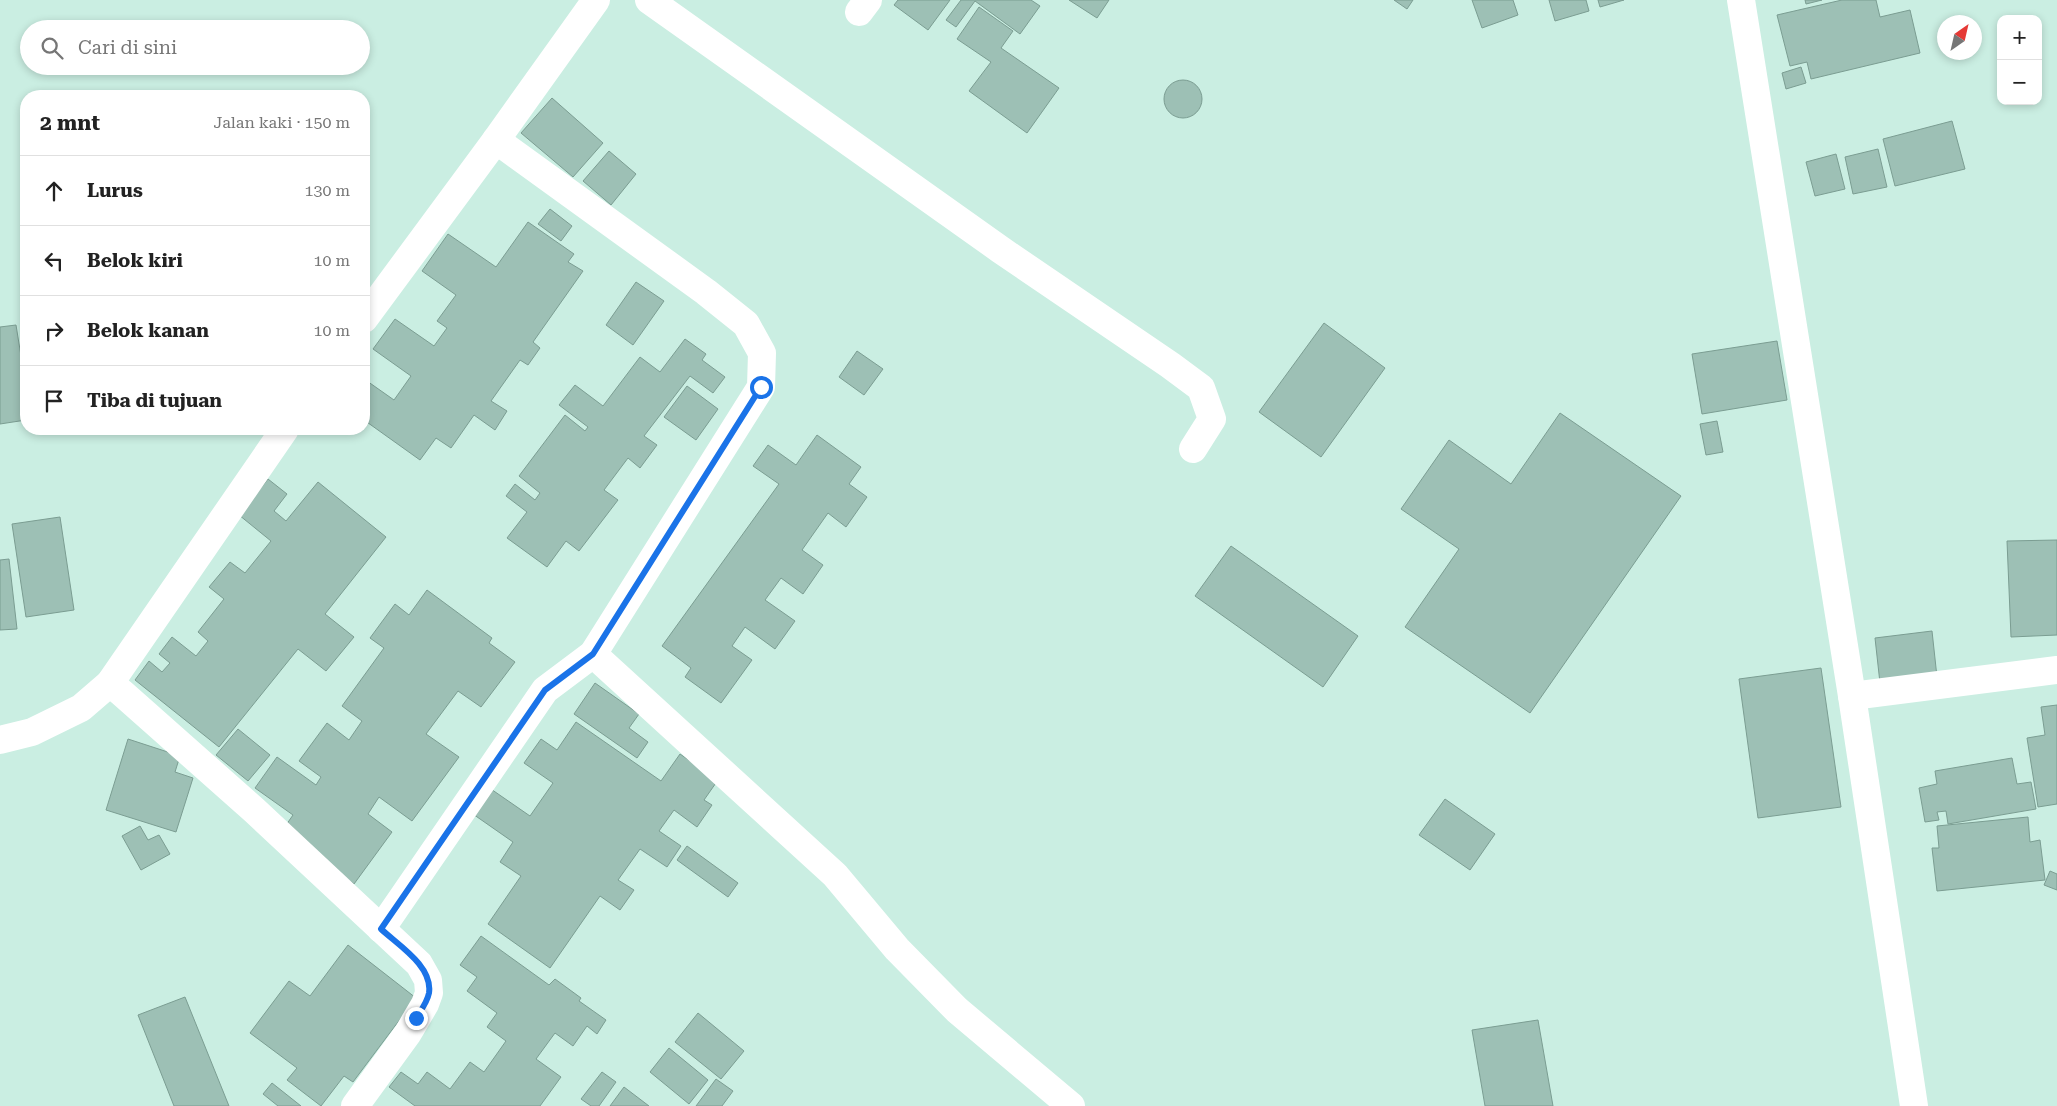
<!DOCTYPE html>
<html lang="id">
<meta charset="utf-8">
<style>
:root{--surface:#fff;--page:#f2f2f2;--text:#222;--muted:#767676;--line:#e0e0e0}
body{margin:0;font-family:"Roboto Serif",serif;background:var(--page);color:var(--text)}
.controls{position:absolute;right:15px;top:15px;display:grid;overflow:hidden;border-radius:10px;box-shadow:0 2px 8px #0003}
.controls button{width:45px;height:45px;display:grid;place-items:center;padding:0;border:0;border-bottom:1px solid var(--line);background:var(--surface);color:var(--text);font:25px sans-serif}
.compass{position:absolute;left:1937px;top:15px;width:45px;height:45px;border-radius:50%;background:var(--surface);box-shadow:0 2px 8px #0003;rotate:34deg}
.stop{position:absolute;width:15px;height:15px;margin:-11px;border:4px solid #1a73e8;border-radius:50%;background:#fff}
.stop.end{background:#1a73e8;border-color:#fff;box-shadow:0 1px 5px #0008}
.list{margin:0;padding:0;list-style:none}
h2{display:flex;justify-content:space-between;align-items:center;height:65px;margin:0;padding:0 20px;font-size:21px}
h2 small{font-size:16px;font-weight:400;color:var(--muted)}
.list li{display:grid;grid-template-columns:32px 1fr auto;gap:15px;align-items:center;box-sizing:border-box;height:70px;padding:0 20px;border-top:1px solid var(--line)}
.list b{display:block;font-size:19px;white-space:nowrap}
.list em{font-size:16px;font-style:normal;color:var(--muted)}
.icon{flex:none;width:28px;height:28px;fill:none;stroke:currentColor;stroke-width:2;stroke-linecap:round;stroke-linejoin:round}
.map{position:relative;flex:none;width:2057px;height:1106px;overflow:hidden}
.search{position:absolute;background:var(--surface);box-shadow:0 2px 8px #0003;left:20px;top:20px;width:350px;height:55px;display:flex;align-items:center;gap:12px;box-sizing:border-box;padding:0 18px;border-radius:28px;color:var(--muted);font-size:19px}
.panel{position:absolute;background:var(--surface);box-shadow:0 2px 8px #0003;left:20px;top:90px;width:350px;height:345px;border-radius:20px}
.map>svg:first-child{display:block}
.building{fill:#9dc0b5;stroke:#7b9d92}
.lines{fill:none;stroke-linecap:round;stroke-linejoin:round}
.minor{stroke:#fff;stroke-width:28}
.route{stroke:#1a73e8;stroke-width:6}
</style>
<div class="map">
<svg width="2057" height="1106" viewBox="0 0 2057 1106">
<rect width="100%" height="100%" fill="#caeee2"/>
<g class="building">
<polygon points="898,0 950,0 928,30 894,5"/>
<polygon points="961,0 1031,0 1040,6 1020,34 975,1 956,27 946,20"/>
<polygon points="1069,0 1109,0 1097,18"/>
<polygon points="1394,0 1413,0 1407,9"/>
<polygon points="1472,0 1513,0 1518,15 1482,28"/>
<polygon points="1549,0 1586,0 1589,11 1555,21"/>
<polygon points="1598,0 1624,0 1600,7"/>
<polygon points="1805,0 1822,0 1806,4"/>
<polygon points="1842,0 1876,0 1880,17 1910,10 1920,53 1811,79 1807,62 1790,66 1777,15"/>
<polygon points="979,7 1013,31 1001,48 1059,88 1027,133 969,91 991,62 957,39"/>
<polygon points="1801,67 1806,83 1786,89 1782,73"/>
<circle cx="1183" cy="99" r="19"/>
<polygon points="552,98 603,143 573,177 521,133"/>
<polygon points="1952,121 1965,169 1895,186 1883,139"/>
<polygon points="1878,149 1887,187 1853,194 1845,157"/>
<polygon points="609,151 636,174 611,205 583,181"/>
<polygon points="1836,154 1845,189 1815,196 1806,162"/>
<polygon points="550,209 572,226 561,241 538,224"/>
<polygon points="528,222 574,254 568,262 583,271 533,342 540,348 528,365 520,360 491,401 507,411 495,430 474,415 451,448 436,438 420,460 364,420 364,385 367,381 394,400 411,376 373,349 395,319 434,346 447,328 437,321 456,295 422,271 448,234 496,267"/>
<polygon points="636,282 664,301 633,345 606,325"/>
<polygon points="1324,323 1385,368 1321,457 1259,412"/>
<polygon points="16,325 26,387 26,420 0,424 0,327"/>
<polygon points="685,339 706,354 702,360 725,377 713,393 690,376 644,436 657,445 640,468 628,458 604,490 618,500 579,551 566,541 547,567 507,538 527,512 506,496 515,484 535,500 540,493 519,476 565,415 585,431 588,427 559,405 575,385 603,406 640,357 660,372"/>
<polygon points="1777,341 1787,400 1702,414 1692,354"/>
<polygon points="857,351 883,369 864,395 839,377"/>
<polygon points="687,386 718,409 696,440 664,417"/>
<polygon points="1560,413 1681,496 1530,713 1405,627 1459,549 1401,509 1449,440 1511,484"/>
<polygon points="1717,421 1723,452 1706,455 1700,424"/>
<polygon points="817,435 861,467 849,484 867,497 846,527 828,513 802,550 823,565 803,594 781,578 765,600 795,621 775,649 745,627 732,646 752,660 721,703 685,677 691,668 662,646 779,484 753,466 768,445 796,465"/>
<polygon points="268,479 287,494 274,511 286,521 318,482 386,537 325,614 354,637 326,671 298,649 219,747 135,680 149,661 162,672 170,663 159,654 172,637 196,656 208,641 198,632 224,599 209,587 230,562 245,573 271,541 239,515"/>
<polygon points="60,517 74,610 26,617 12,524"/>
<polygon points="2057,540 2057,635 2011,637 2007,541"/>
<polygon points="1231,546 1358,636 1323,687 1195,596"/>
<polygon points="9,559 17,629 0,630 0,560"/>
<polygon points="427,590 492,638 489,643 515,662 481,707 458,691 426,734 459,757 412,821 379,797 368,814 392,832 354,884 324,862 326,859 284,828 293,815 255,788 277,757 316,785 321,777 299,761 327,723 349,740 362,721 342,706 384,648 370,638 395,604 409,615"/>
<polygon points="1932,631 1937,677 1880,683 1875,638"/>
<polygon points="1821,668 1841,807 1758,818 1739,679"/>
<polygon points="595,683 639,714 629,728 648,742 637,758 574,714"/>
<polygon points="2057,705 2057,804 2038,807 2027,738 2045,735 2041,707"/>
<polygon points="576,722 661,781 680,754 718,780 704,800 712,805 697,827 674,810 659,831 681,846 667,867 640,849 618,880 634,890 620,910 600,896 550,968 488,924 521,876 500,862 513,842 470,812 488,787 530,816 553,783 524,763 541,739 557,750"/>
<polygon points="238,729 270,755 248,781 216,755"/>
<polygon points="128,739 180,756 175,772 193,778 176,832 106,810"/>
<polygon points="2012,758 2017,784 2031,782 2036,809 1948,824 1946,811 1937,812 1939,820 1925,822 1919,788 1937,784 1935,771"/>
<polygon points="1445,799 1495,834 1470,870 1419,835"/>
<polygon points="2028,817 2030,842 2040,840 2045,880 1937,891 1932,848 1939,848 1937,826"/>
<polygon points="140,826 148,840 159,835 170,854 141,870 122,836"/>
<polygon points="687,846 738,883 728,897 677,860"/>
<polygon points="2050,871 2057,874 2057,890 2044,885"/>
<polygon points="481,936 549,985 555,979 581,998 579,1001 606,1020 597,1034 587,1026 573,1046 555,1033 536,1059 561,1077 540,1106 415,1106 389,1087 401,1072 418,1084 427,1072 450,1089 470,1062 484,1072 506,1041 487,1027 497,1013 467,991 477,977 460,965"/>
<polygon points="348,945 416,998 353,1082 344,1076 321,1106 287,1080 297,1068 250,1033 289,981 310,996"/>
<polygon points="185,997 229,1106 174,1106 138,1015"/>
<polygon points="698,1013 744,1051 721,1079 675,1042"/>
<polygon points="1538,1020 1553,1106 1485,1106 1472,1030"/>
<polygon points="669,1048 708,1080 689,1104 650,1072"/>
<polygon points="602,1072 616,1082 599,1106 591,1106 581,1099"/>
<polygon points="716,1079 733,1091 722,1106 696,1106"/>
<polygon points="272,1083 301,1106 278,1106 263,1094"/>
<polygon points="624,1087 649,1106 610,1106"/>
</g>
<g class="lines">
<g class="minor">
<polyline points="649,0 1001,250 1170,365 1201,388 1212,419 1193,449"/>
<polyline points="1741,0 1852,696 1914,1106"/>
<polyline points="859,12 868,0"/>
<polyline points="364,319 496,140 596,0"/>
<polyline points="593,654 835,875 897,949 957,1010 1071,1106"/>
<polyline points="110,683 122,693 254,810 419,964 428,980 429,993 425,1004 408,1033 355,1106"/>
<polyline points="1852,696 2057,670"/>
<polyline points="0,740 32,732 81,708 110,683 285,429"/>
<polyline points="381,929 545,690 593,654 761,387 762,353 746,324 706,292 496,140"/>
</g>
</g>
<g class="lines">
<path class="route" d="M416,1018C421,1010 427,1003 429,993C433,966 398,945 381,929L545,690L593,654L761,387"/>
</g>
</svg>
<div class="controls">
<button>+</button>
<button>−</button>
</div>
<svg class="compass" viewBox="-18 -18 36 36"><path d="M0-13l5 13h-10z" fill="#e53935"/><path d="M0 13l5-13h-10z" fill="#767676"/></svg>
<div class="stop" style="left:761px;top:387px"></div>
<div class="stop end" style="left:416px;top:1018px"></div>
<div class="search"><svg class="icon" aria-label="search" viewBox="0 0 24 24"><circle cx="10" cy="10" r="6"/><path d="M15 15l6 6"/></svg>Cari di sini</div>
<section class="panel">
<h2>2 mnt<small>Jalan kaki · 150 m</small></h2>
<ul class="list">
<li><svg class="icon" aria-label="ahead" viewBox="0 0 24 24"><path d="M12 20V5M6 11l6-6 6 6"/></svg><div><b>Lurus</b></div><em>130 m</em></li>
<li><svg class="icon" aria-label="left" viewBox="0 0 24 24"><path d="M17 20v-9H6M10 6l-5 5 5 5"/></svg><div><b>Belok kiri</b></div><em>10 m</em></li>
<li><svg class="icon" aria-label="right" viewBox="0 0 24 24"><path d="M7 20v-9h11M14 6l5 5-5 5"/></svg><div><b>Belok kanan</b></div><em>10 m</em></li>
<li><svg class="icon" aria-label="arrive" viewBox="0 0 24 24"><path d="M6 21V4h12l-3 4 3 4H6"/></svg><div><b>Tiba di tujuan</b></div></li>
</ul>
</section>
</div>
